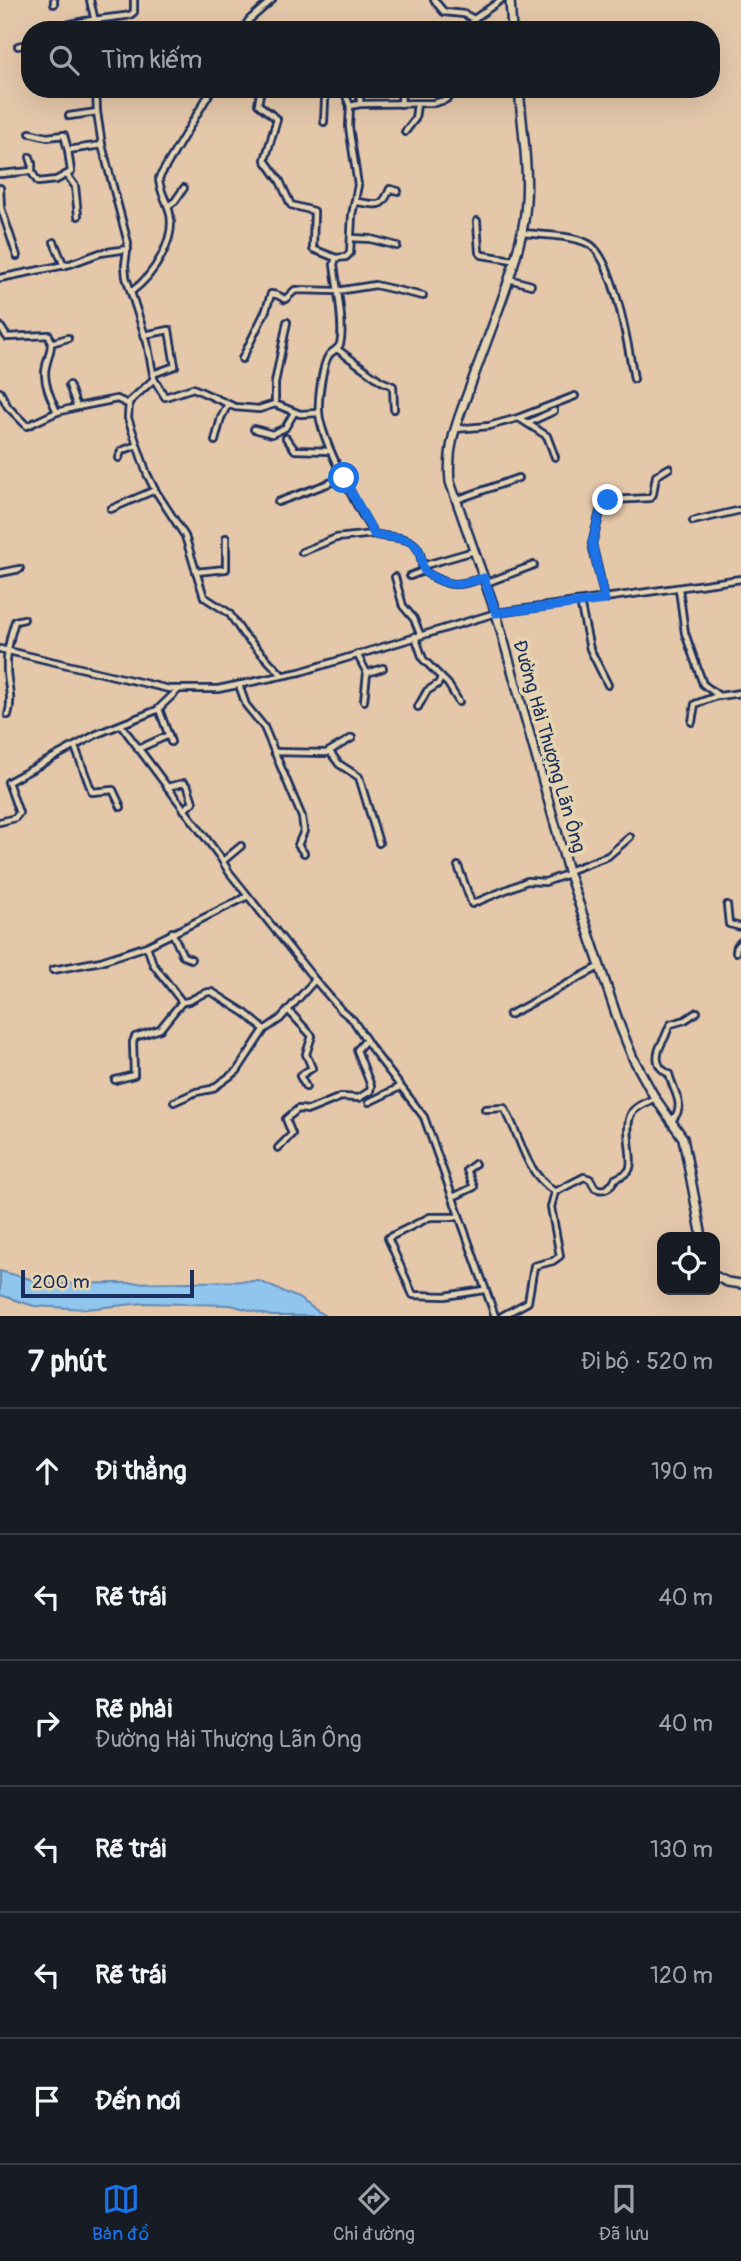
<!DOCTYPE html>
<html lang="vi">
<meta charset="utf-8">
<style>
:root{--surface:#171b24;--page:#242831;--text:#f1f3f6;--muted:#9ea1a6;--line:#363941;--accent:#1a73e8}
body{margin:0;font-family:Pangolin,sans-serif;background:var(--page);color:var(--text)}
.controls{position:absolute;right:21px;bottom:21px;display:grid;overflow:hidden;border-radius:14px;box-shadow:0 7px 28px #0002}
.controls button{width:63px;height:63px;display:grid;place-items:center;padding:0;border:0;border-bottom:2px solid var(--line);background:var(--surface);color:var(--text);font:35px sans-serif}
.scale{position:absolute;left:21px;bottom:18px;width:173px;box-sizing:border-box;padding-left:7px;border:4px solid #1b2f5e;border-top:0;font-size:19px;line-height:24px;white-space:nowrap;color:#1b2f5e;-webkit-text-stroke:5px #e6d4b1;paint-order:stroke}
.stop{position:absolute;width:21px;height:21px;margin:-16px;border:5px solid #1a73e8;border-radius:50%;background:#fff}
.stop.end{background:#1a73e8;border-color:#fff;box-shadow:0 2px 7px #0008}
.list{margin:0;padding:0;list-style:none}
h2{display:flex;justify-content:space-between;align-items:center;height:91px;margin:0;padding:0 28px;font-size:30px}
h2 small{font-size:23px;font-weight:400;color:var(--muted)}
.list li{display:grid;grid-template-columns:46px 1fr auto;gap:21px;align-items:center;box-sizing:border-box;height:126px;padding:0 28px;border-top:2px solid var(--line)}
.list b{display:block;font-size:26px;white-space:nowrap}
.list p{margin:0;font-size:23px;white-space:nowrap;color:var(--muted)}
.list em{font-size:23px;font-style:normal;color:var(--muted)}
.icon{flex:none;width:38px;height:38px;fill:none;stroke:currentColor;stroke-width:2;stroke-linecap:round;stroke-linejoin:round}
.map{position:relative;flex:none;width:741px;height:1316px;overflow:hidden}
.search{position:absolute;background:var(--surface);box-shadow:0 7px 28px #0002;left:21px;right:21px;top:21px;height:77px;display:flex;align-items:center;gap:18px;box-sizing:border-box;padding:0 24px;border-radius:28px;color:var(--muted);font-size:26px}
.sheet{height:847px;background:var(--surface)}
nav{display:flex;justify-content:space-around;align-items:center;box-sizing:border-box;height:98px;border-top:2px solid var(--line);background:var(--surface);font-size:19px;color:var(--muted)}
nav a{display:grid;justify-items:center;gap:4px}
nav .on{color:var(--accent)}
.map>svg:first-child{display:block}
.water{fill:#90c5ee;stroke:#6189b4;stroke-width:2}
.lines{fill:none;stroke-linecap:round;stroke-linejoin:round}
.street-casing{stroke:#1b2f5e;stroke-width:10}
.secondary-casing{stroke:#1b2f5e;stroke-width:12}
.street{stroke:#e6d4b1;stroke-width:4.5}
.secondary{stroke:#e6d4b1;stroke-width:7}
.route{stroke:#1a73e8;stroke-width:9}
.labels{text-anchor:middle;stroke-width:7;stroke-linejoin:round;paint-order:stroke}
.street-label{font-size:19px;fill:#1b2f5e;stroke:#e6d4b1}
</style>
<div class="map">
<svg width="741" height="1316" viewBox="0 0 741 1316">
<rect width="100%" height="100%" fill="#e5c8aa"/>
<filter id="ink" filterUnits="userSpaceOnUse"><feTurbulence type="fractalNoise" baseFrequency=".0143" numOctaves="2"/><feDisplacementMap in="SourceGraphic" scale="14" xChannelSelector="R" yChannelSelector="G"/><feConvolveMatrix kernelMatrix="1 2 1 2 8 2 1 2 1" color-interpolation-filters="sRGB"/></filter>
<g filter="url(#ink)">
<polygon class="water" points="0,1271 49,1284 259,1281 298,1298 325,1316 271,1316 231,1305 144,1303 86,1309 34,1306 0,1295"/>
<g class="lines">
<g class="street-casing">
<g id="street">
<polyline points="90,0 97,30"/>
<polyline points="434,0 444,12 464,14 474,19"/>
<polyline points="54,4 54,0"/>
<path d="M57,30C68,20 112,19 130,15L134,12V0"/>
<polyline points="243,30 249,20 272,0"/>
<polyline points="466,30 474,19 501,0"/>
<polyline points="18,46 30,43"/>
<polyline points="96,89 97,112 102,145 128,243 125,265 126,277 147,342 154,379 129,402 128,418 147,474 155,490 185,536 204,597 229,613 243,634 282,675"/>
<polyline points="261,89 258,104 277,119 265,160 280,181 291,205 314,211 313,249 336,258"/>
<polyline points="340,89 345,93 350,106"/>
<path d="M461,89L445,100L434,103L360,104L350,106L349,127L358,185L352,215L350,253L346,257L336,258L334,264C336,282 345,327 340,344C338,350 333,350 329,355C322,365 318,400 319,412C320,438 359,511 374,534C387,539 409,534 418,549C422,556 421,565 425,572C450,588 456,586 484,578"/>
<polyline points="360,104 360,89"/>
<polyline points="401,104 402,89"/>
<polyline points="69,116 97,112"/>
<polyline points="324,122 325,100 327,89"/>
<polyline points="405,132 415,119 417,104"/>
<polyline points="30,133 47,137 64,135 68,150"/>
<polyline points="30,157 32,163 32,172"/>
<polyline points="0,174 31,171 38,182 56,180 71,172 68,150 102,145"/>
<polyline points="67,175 75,186 78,216"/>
<polyline points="0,188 1,208 17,256"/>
<path d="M356,202C378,204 381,210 390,189L398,191"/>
<polyline points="168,206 175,201 184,188"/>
<polyline points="477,221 479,252 482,255 513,260"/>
<path d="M522,233C541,235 570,235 587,243C614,254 629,351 634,379"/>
<polyline points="351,238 371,239 397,246"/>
<polyline points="54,242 64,266"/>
<polyline points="0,278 70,264 100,253 128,249"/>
<polyline points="509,279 531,285"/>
<path d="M131,292C153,276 178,238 169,210C166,199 159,190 159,178L212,89"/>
<polyline points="0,326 7,337 49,335 51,343"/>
<polyline points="144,335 169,330 175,366 153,374"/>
<polyline points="337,349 381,381 393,386 394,409"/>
<path d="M242,359L266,310L271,294C291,296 277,307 295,290L337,291L375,285L423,296"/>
<polyline points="154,379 165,397 193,388 235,407 259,409 275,404 300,414 319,413"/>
<polyline points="69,385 77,407"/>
<polyline points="0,392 8,407 27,426 57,412 77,407 117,399 128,404"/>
<polyline points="275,404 275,383 287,322"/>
<path d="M57,412C51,399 42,380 46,366C48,357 51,352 51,343L68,338"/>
<polyline points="519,418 547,436 555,457"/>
<polyline points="528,423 554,411"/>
<polyline points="254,429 272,434 285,428 294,413"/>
<polyline points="455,429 489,426 518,418 575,396"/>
<polyline points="286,438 295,450 330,451"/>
<polyline points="215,441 221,418 228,404"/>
<polyline points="119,458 121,451 137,445"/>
<polyline points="456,500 518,478"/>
<polyline points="278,502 343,478"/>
<polyline points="111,509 155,490"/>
<polyline points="693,521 741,510"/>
<polyline points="302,552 336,538 374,534"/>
<polyline points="422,566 474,551"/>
<polyline points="196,572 226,569 226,538"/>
<polyline points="0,573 20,569"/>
<polyline points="410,576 423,571"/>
<polyline points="395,577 403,606 414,619 420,634"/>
<polyline points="486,583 534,565"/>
<polyline points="679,589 685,633 693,656 703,684 719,696 741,693"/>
<polyline points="605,599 592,544 602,504 611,500 650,498 653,494 656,476 669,468"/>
<polyline points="580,602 590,649 608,685"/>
<polyline points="415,636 423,659 448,684 459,702"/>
<polyline points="0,649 169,689 218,689 300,672 496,613 741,579"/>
<polyline points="357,654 367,673 364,701"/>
<polyline points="367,673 383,668"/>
<polyline points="239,685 246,705 264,727 302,817 304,831 298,845 304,853"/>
<polyline points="418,707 427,691 438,684 441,678"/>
<polyline points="159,709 171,742"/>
<path d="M8,715C13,699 8,687 7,671C6,655 10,636 15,621L24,619"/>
<polyline points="692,722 695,704 717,696"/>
<polyline points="121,725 220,857 229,872 315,980 341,1010 353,1020 372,1049 424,1117 495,1316"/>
<polyline points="75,747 92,792 113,790 121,807"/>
<polyline points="138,749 169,735"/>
<polyline points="274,752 326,753 352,738"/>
<polyline points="330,752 339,764 359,777 379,843"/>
<polyline points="167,787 184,783 188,787 193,802 184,810"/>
<polyline points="0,822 15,818 19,813 8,782 97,734 157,710 178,690"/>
<polyline points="223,861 241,846"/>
<polyline points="458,866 472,904 527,881 545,882 568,874"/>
<polyline points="568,871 608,856 630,837"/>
<polyline points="727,905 729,924 741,927"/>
<polyline points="172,932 183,956 191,959"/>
<path d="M147,946L153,964L182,1002C193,1003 200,991 212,992L245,1013L264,1029"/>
<polyline points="736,952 737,946 741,942"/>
<polyline points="53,970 101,961 147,946 248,896"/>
<polyline points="288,1010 312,1036 306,1054 312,1068 300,1076 306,1087"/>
<polyline points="509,1015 599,967"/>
<polyline points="115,1080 134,1075 133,1042 135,1037 160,1029 182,1002"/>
<polyline points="174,1102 196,1092 212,1089 237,1071 264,1030 280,1019 315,980"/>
<polyline points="369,1102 400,1087"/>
<path d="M485,1109L504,1108C523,1139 522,1169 555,1192"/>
<path d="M672,1120C687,1106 673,1091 669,1074C653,1066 656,1052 664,1039C667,1034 667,1029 671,1024L685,1020L697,1012"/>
<polyline points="278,1148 292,1134 286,1119 298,1109 309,1110 341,1097 359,1098 370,1091 371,1086 357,1050 366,1040"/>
<polyline points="453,1197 474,1187 467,1170 475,1164"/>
<polyline points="459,1217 430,1217 388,1238 413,1295 445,1296 484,1290"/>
<path d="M502,1316L528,1302L534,1266L553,1261L560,1256L551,1207L555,1192L584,1177L590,1179L595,1188C605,1192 610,1188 615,1179C619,1177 627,1174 629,1170C635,1161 623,1129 631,1114C635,1106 648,1102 655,1098"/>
</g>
</g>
<g class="secondary-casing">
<g id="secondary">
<polyline points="510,0 512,30"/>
<path d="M519,89C523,137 532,185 522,232C511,282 490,331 473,379C460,415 446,442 450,482L496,613L568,871L620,1026L633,1058L655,1098L683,1138L702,1237"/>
<polyline points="715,1276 727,1282 741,1284"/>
</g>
</g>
<use href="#street" class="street"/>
<use href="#secondary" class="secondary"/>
</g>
</g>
<g class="lines" filter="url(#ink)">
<path class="route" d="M344,478L374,534C387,539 409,534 418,549C422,556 421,565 425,572C450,588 456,586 484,578L496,613L605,600L592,544L602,504L608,500"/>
</g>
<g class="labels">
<g class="street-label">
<text transform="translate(550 746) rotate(74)" y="7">Đường Hải Thượng Lãn Ông</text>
</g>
</g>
</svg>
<div class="controls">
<button><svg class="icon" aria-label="locate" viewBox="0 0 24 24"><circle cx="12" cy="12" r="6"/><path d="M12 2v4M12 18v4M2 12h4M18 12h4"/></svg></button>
</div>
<div class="scale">200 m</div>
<div class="stop" style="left:344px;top:478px"></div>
<div class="stop end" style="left:608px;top:500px"></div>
<div class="search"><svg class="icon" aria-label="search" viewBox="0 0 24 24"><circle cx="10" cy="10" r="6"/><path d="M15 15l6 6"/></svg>Tìm kiếm</div>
</div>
<section class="sheet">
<h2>7 phút<small>Đi bộ · 520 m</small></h2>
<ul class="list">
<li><svg class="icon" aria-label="ahead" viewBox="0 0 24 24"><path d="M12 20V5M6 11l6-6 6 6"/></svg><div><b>Đi thẳng</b></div><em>190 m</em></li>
<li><svg class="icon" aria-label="left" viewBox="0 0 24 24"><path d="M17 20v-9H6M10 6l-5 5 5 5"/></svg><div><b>Rẽ trái</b></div><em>40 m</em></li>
<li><svg class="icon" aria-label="right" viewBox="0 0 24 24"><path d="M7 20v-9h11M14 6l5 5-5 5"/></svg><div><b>Rẽ phải</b><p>Đường Hải Thượng Lãn Ông</p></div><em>40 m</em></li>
<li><svg class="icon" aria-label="left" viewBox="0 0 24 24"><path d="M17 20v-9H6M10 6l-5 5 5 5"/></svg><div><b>Rẽ trái</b></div><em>130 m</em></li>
<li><svg class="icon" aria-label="left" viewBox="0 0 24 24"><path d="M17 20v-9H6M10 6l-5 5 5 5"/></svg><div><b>Rẽ trái</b></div><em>120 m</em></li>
<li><svg class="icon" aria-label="arrive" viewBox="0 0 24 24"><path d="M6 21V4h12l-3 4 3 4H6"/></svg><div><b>Đến nơi</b></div></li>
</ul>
</section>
<nav>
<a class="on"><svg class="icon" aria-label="map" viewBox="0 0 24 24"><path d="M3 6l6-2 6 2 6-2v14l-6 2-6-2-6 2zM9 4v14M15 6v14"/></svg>Bản đồ</a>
<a><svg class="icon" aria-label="directions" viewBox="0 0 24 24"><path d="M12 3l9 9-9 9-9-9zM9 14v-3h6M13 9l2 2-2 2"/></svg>Chỉ đường</a>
<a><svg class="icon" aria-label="saved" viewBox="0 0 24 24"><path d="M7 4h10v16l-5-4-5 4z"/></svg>Đã lưu</a>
</nav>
